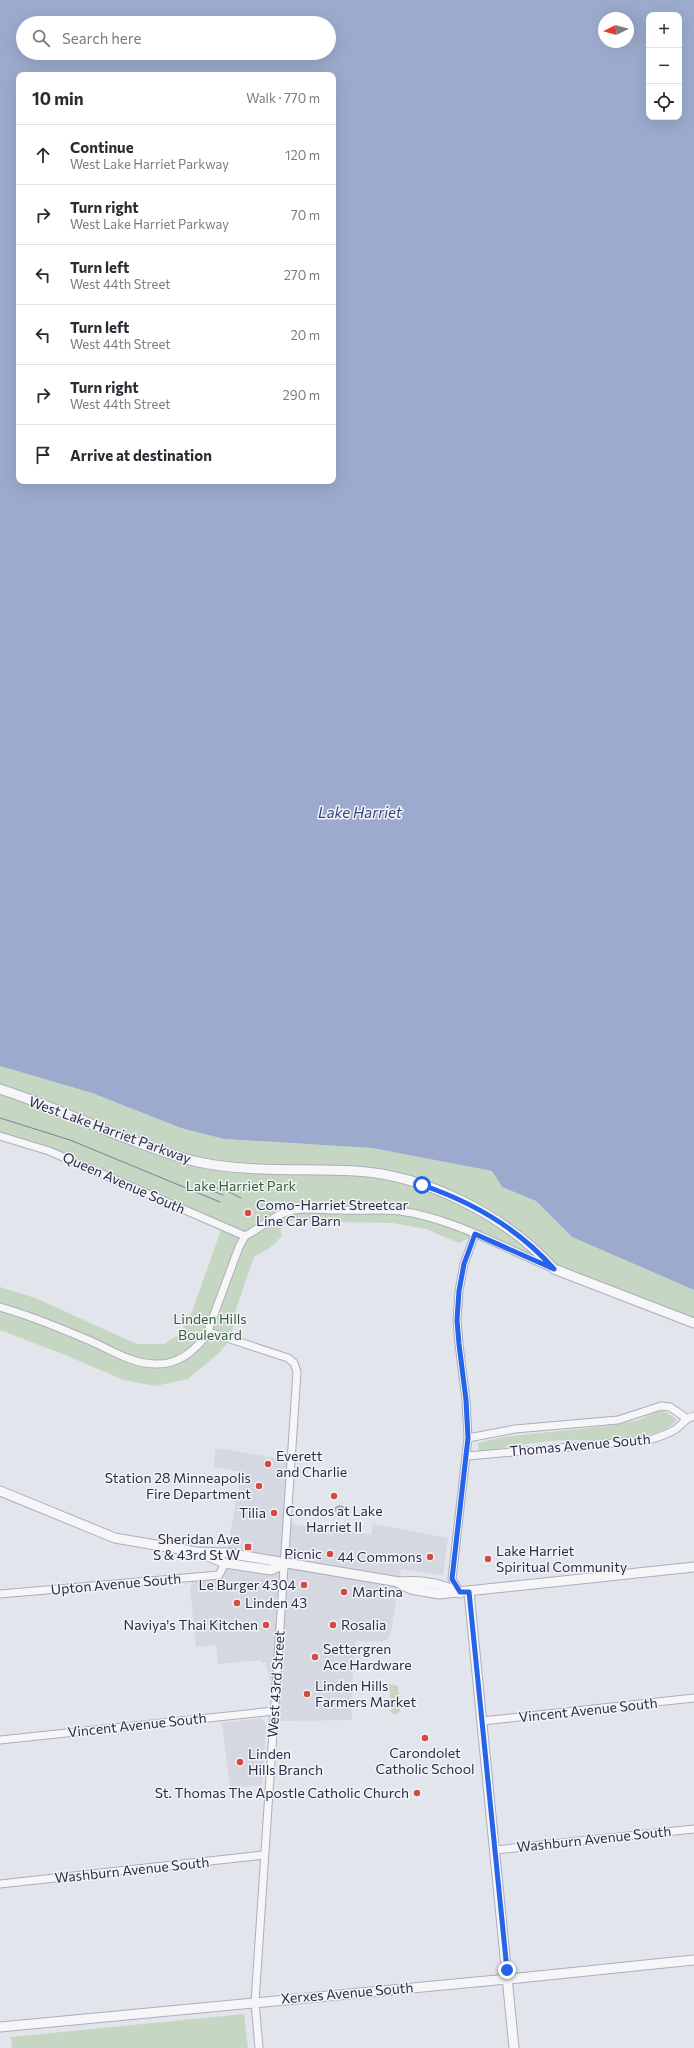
<!DOCTYPE html>
<meta charset="utf-8">
<style>
:root{--surface:#fff;--page:#f2f2f3;--text:#2b2b33;--muted:#7c7c81;--line:#e1e1e2}
body{margin:0;font-family:Commissioner,sans-serif;background:var(--page);color:var(--text)}
.controls{position:absolute;right:12px;top:12px;display:grid;overflow:hidden;border-radius:8px;box-shadow:0 4px 16px #0002}
.controls button{width:36px;height:36px;display:grid;place-items:center;padding:0;border:0;border-bottom:1px solid var(--line);background:var(--surface);color:var(--text);font:20px sans-serif}
.compass{position:absolute;left:598px;top:12px;width:36px;height:36px;border-radius:50%;background:var(--surface);box-shadow:0 4px 16px #0002;rotate:264deg}
.stop{position:absolute;width:12px;height:12px;margin:-9px;border:3px solid #2563eb;border-radius:50%;background:#fff}
.stop.end{background:#2563eb;border-color:#fff;box-shadow:0 1px 4px #0008}
.list{margin:0;padding:0;list-style:none}
h2{display:flex;justify-content:space-between;align-items:center;height:52px;margin:0;padding:0 16px;font-size:17px}
h2 small{font-size:13px;font-weight:400;color:var(--muted)}
.list li{display:grid;grid-template-columns:26px 1fr auto;gap:12px;align-items:center;box-sizing:border-box;height:60px;padding:0 16px;border-top:1px solid var(--line)}
.list b{display:block;font-size:15px;white-space:nowrap}
.list p{margin:0;font-size:13px;white-space:nowrap;color:var(--muted)}
.list em{font-size:13px;font-style:normal;color:var(--muted)}
.icon{flex:none;width:22px;height:22px;fill:none;stroke:currentColor;stroke-width:2;stroke-linecap:round;stroke-linejoin:round}
.map{position:relative;flex:none;width:694px;height:2048px;overflow:hidden}
.search{position:absolute;background:var(--surface);box-shadow:0 4px 16px #0002;left:16px;top:16px;width:320px;height:44px;display:flex;align-items:center;gap:10px;box-sizing:border-box;padding:0 14px;border-radius:22px;color:var(--muted);font-size:15px}
.panel{position:absolute;background:var(--surface);box-shadow:0 4px 16px #0002;left:16px;top:72px;width:320px;height:412px;border-radius:8px}
.map>svg:first-child{display:block}
.built{fill:#d5d7e1}
.green{fill:#c5d6c3}
.water{fill:#9cabcd;fill-rule:evenodd}
.lines{fill:none;stroke-linecap:round;stroke-linejoin:round}
.minor-casing{stroke:#acaeba;stroke-width:9}
.tertiary-casing{stroke:#acaeba;stroke-width:11}
.minor{stroke:#f6f6f9;stroke-width:7}
.tertiary{stroke:#f6f6f9;stroke-width:9}
.tram{stroke:#7b8096;stroke-width:1}
.minor-bridge-casing{stroke:#acaeba;stroke-width:9;stroke-linecap:butt}
.minor-bridge{stroke:#f6f6f9;stroke-width:7}
.route{stroke:#2563eb;stroke-width:5}
.poi-dot{fill:#d54943;stroke:#f3f4f9;stroke-width:1.5}
.labels{text-anchor:middle;stroke-width:3;stroke-linejoin:round;paint-order:stroke}
.street-label{font-size:14px;fill:#2a2e45;stroke:#f3f4f9}
.park-label{font-size:14px;fill:#366136;stroke:#f3f4f9}
.poi-label{font-size:14px;fill:#2a2e45;stroke:#f3f4f9;text-anchor:start}
.water-label{font-size:15px;font-style:italic;fill:#31447b;stroke:#f3f4f9}
</style>
<div class="map">
<svg width="694" height="2048" viewBox="0 0 694 2048">
<rect width="100%" height="100%" fill="#e3e5ec"/>
<g class="built">
<polygon points="216,1448 294,1461 290,1524 371,1534 373,1524 448,1538 443,1575 401,1569 391,1633 387,1639 381,1642 356,1641 352,1684 352,1720 280,1721 266,1663 262,1663 261,1660 218,1664 216,1645 196,1647 190,1587 192,1585 191,1577 219,1575 225,1563 241,1472 213,1467"/>
<polygon points="261,1718 266,1724 262,1785 230,1788 222,1723"/>
</g>
<g class="green">
<polygon points="0,1066 92,1093 181,1128 224,1139 372,1148 492,1171 502,1187 536,1201 572,1237 694,1290 694,1323 476,1234 459,1243 426,1229 393,1223 287,1221 280,1230 282,1236 271,1247 254,1257 236,1309 231,1338 219,1353 188,1379 155,1386 124,1380 65,1355 0,1330 0,1287 35,1298 137,1344 164,1344 180,1334 192,1312 222,1227 82,1164 0,1136"/>
<path d="M664,1411L676,1419L675,1422C654,1444 580,1439 549,1441C526,1444 502,1448 479,1452L478,1443L503,1437L615,1425L639,1420L656,1412Z"/>
<polygon points="389,1684 398,1686 400,1711 396,1715 391,1712"/>
<polygon points="244,2014 248,2048 12,2048 11,2037"/>
</g>
<g class="water">
<path d="M0,0H694V1290L572,1237L536,1201L502,1187L492,1171L372,1148L224,1139L181,1128L92,1093L0,1066ZM649,15H679V117H649ZM604,18H628V42H604ZM23,23H329V53H23ZM19,75H333V481H19Z"/>
<polygon points="339,1505 350,1508 349,1514 337,1514 335,1511 335,1507"/>
</g>
<g class="lines">
<g class="minor-casing">
<g id="minor">
<polyline points="0,1136 49,1151 245,1236"/>
<path d="M277,1216C299,1205 315,1210 339,1210C359,1211 380,1209 400,1211C452,1218 502,1247 550,1267"/>
<path d="M0,1307C29,1315 58,1327 86,1339C108,1348 131,1364 155,1364C177,1365 192,1353 206,1336L239,1247L245,1236L252,1232"/>
<polyline points="209,1332 288,1358 294,1363 297,1372 255,2002 259,2048"/>
<polyline points="468,1438 515,1429 618,1420 661,1406 670,1407 686,1418"/>
<path d="M467,1456L649,1440C659,1437 668,1434 676,1429C684,1423 683,1419 694,1416"/>
<polyline points="460,1593 452,1579 468,1438 466,1400 459,1344 457,1320 459,1291 464,1264 475,1234"/>
<polyline points="0,1594 219,1575 225,1563"/>
<polyline points="482,1721 694,1698"/>
<polyline points="0,1740 274,1711"/>
<polyline points="495,1850 694,1829"/>
<polyline points="0,1884 264,1855"/>
</g>
</g>
<g class="tertiary-casing">
<g id="tertiary">
<path d="M0,1089C40,1102 79,1119 118,1135C145,1145 171,1156 198,1162C250,1173 303,1168 355,1171C427,1175 506,1216 554,1269L694,1323"/>
<path d="M0,1491L115,1538L196,1552L227,1553L399,1582C420,1580 441,1583 460,1593"/>
<polyline points="205,1555 225,1563 271,1570 284,1564"/>
<polyline points="399,1583 411,1589 439,1594 694,1567"/>
<polyline points="469,1592 514,2048"/>
<polyline points="0,2027 519,1978 694,1960"/>
</g>
</g>
<use href="#minor" class="minor"/>
<use href="#tertiary" class="tertiary"/>
<g class="tram">
<polyline points="0,1118 70,1140 220,1202"/>
<polyline points="199,1186 223,1195"/>
<polyline points="213,1187 225,1190 241,1198"/>
</g>
<g class="minor-bridge-casing">
<polyline id="minor-bridge" points="252,1232 277,1216"/>
</g>
<use href="#minor-bridge" class="minor-bridge"/>
</g>
<g class="lines">
<path class="route" d="M422,1185C472,1202 518,1228 554,1269L475,1234L464,1264L459,1291L457,1320L459,1344L466,1400L468,1438L452,1579L460,1592H469L507,1970"/>
</g>
<g class="poi-dot">
<circle cx="248" cy="1213" r="4"/>
<circle cx="268" cy="1464" r="4"/>
<circle cx="259" cy="1486" r="4"/>
<circle cx="334" cy="1496" r="4"/>
<circle cx="274" cy="1513" r="4"/>
<rect x="244" y="1543" width="8" height="8" rx="2"/>
<circle cx="330" cy="1554" r="4"/>
<circle cx="430" cy="1557" r="4"/>
<circle cx="488" cy="1559" r="4"/>
<circle cx="304" cy="1585" r="4"/>
<circle cx="344" cy="1592" r="4"/>
<circle cx="237" cy="1603" r="4"/>
<circle cx="266" cy="1625" r="4"/>
<circle cx="333" cy="1625" r="4"/>
<circle cx="315" cy="1657" r="4"/>
<circle cx="307" cy="1694" r="4"/>
<circle cx="425" cy="1738" r="4"/>
<circle cx="240" cy="1762" r="4"/>
<circle cx="417" cy="1793" r="4"/>
</g>
<g class="labels">
<g class="street-label">
<text transform="translate(110 1130) rotate(20)" y="5">West Lake Harriet Parkway</text>
<text transform="translate(124 1183) rotate(24)" y="5">Queen Avenue South</text>
<text transform="translate(580 1445) rotate(-5)" y="5">Thomas Avenue South</text>
<text transform="translate(116 1584) rotate(-5)" y="5">Upton Avenue South</text>
<text transform="translate(276 1684) rotate(-86)" y="5">West 43rd Street</text>
<text transform="translate(588 1710) rotate(-6)" y="5">Vincent Avenue South</text>
<text transform="translate(137 1725) rotate(-6)" y="5">Vincent Avenue South</text>
<text transform="translate(594 1839) rotate(-6)" y="5">Washburn Avenue South</text>
<text transform="translate(132 1870) rotate(-6)" y="5">Washburn Avenue South</text>
<text transform="translate(347 1993) rotate(-5)" y="5">Xerxes Avenue South</text>
</g>
<g class="park-label">
<text x="241" y="1191">Lake Harriet Park</text>
<text x="210" y="1324">Linden Hills<tspan x="210" dy="16">Boulevard</tspan></text>
</g>
<g class="poi-label">
<text x="256" y="1210">Como-Harriet Streetcar<tspan x="256" dy="16">Line Car Barn</tspan></text>
<text x="276" y="1461">Everett<tspan x="276" dy="16">and Charlie</tspan></text>
<text x="251" y="1483" text-anchor="end">Station 28 Minneapolis<tspan x="251" dy="16">Fire Department</tspan></text>
<text x="334" y="1516" text-anchor="middle">Condos at Lake<tspan x="334" dy="16">Harriet II</tspan></text>
<text x="266" y="1518" text-anchor="end">Tilia</text>
<text x="240" y="1544" text-anchor="end">Sheridan Ave<tspan x="240" dy="16">S &amp; 43rd St W</tspan></text>
<text x="496" y="1556">Lake Harriet<tspan x="496" dy="16">Spiritual Community</tspan></text>
<text x="322" y="1559" text-anchor="end">Picnic</text>
<text x="422" y="1562" text-anchor="end">44 Commons</text>
<text x="296" y="1590" text-anchor="end">Le Burger 4304</text>
<text x="352" y="1597">Martina</text>
<text x="245" y="1608">Linden 43</text>
<text x="258" y="1630" text-anchor="end">Naviya's Thai Kitchen</text>
<text x="341" y="1630">Rosalia</text>
<text x="323" y="1654">Settergren<tspan x="323" dy="16">Ace Hardware</tspan></text>
<text x="315" y="1691">Linden Hills<tspan x="315" dy="16">Farmers Market</tspan></text>
<text x="425" y="1758" text-anchor="middle">Carondolet<tspan x="425" dy="16">Catholic School</tspan></text>
<text x="248" y="1759">Linden<tspan x="248" dy="16">Hills Branch</tspan></text>
<text x="409" y="1798" text-anchor="end">St. Thomas The Apostle Catholic Church</text>
</g>
<g class="water-label">
<text x="360" y="818">Lake Harriet</text>
</g>
</g>
</svg>
<div class="controls">
<button>+</button>
<button>−</button>
<button><svg class="icon" aria-label="locate" viewBox="0 0 24 24"><circle cx="12" cy="12" r="6"/><path d="M12 2v4M12 18v4M2 12h4M18 12h4"/></svg></button>
</div>
<svg class="compass" viewBox="-18 -18 36 36"><path d="M0-13l5 13h-10z" fill="#e53935"/><path d="M0 13l5-13h-10z" fill="#7c7c81"/></svg>
<div class="stop" style="left:422px;top:1185px"></div>
<div class="stop end" style="left:507px;top:1970px"></div>
<div class="search"><svg class="icon" aria-label="search" viewBox="0 0 24 24"><circle cx="10" cy="10" r="6"/><path d="M15 15l6 6"/></svg>Search here</div>
<section class="panel">
<h2>10 min<small>Walk · 770 m</small></h2>
<ul class="list">
<li><svg class="icon" aria-label="ahead" viewBox="0 0 24 24"><path d="M12 20V5M6 11l6-6 6 6"/></svg><div><b>Continue</b><p>West Lake Harriet Parkway</p></div><em>120 m</em></li>
<li><svg class="icon" aria-label="right" viewBox="0 0 24 24"><path d="M7 20v-9h11M14 6l5 5-5 5"/></svg><div><b>Turn right</b><p>West Lake Harriet Parkway</p></div><em>70 m</em></li>
<li><svg class="icon" aria-label="left" viewBox="0 0 24 24"><path d="M17 20v-9H6M10 6l-5 5 5 5"/></svg><div><b>Turn left</b><p>West 44th Street</p></div><em>270 m</em></li>
<li><svg class="icon" aria-label="left" viewBox="0 0 24 24"><path d="M17 20v-9H6M10 6l-5 5 5 5"/></svg><div><b>Turn left</b><p>West 44th Street</p></div><em>20 m</em></li>
<li><svg class="icon" aria-label="right" viewBox="0 0 24 24"><path d="M7 20v-9h11M14 6l5 5-5 5"/></svg><div><b>Turn right</b><p>West 44th Street</p></div><em>290 m</em></li>
<li><svg class="icon" aria-label="arrive" viewBox="0 0 24 24"><path d="M6 21V4h12l-3 4 3 4H6"/></svg><div><b>Arrive at destination</b></div></li>
</ul>
</section>
</div>
